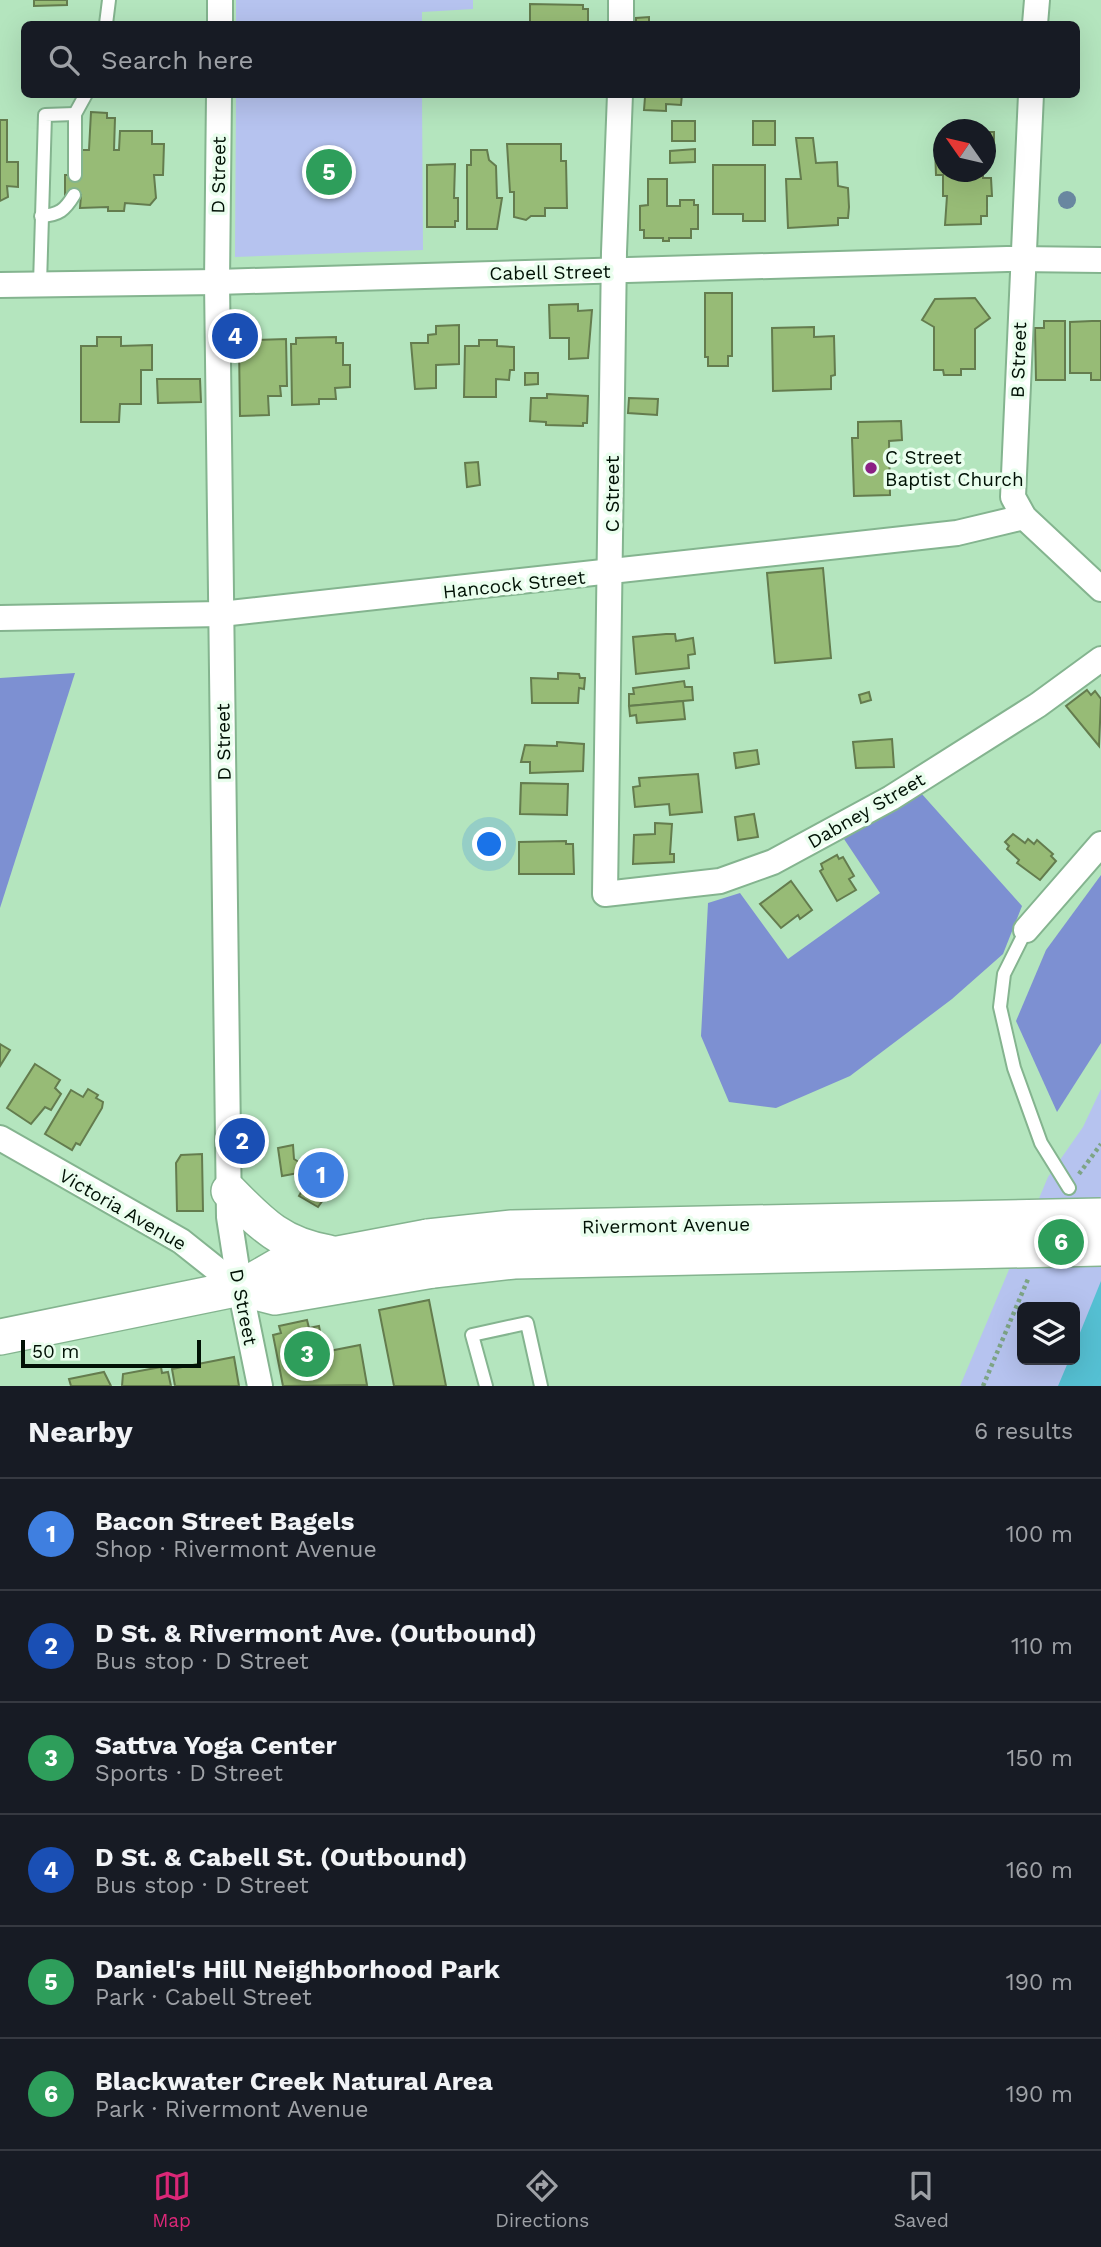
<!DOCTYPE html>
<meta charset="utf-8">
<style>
:root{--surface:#171b24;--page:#20242c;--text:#f1f3f6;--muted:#9ea1a6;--line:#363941;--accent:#db2777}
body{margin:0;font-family:"Work Sans",sans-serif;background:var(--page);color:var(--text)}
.controls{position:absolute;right:21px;bottom:21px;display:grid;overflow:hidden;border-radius:10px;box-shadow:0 7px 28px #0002}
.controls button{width:63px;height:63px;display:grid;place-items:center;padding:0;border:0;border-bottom:2px solid var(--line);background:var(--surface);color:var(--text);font:35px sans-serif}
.compass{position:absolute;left:933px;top:119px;width:63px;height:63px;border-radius:50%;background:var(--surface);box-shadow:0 7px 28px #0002;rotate:304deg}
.scale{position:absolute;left:21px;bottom:18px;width:180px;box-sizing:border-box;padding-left:7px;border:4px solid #011105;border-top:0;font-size:19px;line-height:24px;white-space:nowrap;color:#011105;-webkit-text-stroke:5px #eafeee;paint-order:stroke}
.you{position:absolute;left:490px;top:845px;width:24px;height:24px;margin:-18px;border:5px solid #fff;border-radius:50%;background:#1a73e8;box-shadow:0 0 0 10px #1a73e833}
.badge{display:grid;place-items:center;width:46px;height:46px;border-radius:50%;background:var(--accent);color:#fff;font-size:23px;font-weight:700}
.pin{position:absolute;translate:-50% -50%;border:4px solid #fff;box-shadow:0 2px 7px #0006}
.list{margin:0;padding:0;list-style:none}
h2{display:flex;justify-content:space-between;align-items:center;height:91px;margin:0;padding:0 28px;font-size:30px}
h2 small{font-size:23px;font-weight:400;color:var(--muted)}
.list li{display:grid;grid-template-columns:46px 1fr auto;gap:21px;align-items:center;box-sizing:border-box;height:112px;padding:0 28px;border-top:2px solid var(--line)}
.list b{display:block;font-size:26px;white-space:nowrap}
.list p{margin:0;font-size:23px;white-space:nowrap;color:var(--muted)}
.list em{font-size:23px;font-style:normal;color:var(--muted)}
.icon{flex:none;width:38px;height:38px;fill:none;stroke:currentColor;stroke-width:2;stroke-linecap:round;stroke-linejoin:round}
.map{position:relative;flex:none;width:1101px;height:1386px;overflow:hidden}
.search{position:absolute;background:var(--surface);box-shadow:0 7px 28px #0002;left:21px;right:21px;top:21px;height:77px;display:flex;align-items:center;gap:18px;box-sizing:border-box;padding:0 24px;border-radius:10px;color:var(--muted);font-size:26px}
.sheet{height:763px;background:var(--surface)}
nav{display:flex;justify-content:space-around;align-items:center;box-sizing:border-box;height:98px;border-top:2px solid var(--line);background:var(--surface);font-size:19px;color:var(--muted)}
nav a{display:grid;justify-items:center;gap:4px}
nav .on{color:var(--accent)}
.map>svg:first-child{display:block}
.green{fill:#b6c3ef;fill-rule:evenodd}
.forest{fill:#7d90d2}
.water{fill:#55c0d3}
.building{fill:#97bb76;stroke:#647c4e;stroke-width:2}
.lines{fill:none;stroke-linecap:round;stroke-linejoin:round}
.service-casing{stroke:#84b48f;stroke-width:16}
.minor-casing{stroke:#84b48f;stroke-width:28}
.secondary-casing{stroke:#84b48f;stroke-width:38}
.path{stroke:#7da485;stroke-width:4.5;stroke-dasharray:3.5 3.5;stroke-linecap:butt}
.service{stroke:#fff;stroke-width:12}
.minor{stroke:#fff;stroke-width:24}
.secondary{stroke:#fff;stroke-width:35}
.secondary-bridge-casing{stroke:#84b48f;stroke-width:38;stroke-linecap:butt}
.secondary-bridge{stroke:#fff;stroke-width:35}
.tree{fill:#6987a0}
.poi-dot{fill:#8b2084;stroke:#eafeee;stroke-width:2.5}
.labels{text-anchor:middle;stroke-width:7;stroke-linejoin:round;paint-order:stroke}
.street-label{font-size:19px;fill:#011105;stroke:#eafeee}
.poi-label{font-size:19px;fill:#011105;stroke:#eafeee;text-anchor:start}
</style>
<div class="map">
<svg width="1101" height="1386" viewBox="0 0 1101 1386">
<rect width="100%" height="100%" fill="#b4e5be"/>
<g class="green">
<polygon points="236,0 473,0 473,9 422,12 422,24 236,24"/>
<polygon points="236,95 422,95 423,250 235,257"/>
<path d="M1101,1089V1386H960L1048,1177L1083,1127ZM1022,1307H1075V1360H1022Z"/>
</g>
<g class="forest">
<polygon points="75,673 0,908 0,678"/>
<polygon points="921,793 1022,906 1003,954 952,999 850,1076 776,1108 729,1102 701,1036 708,903 740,893 788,959 880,893 844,839"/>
<polygon points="1101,875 1101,1043 1057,1112 1016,1021 1046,950"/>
</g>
<polygon class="water" points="1101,1281 1101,1386 1058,1386 1069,1360 1075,1360 1075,1345"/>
<g class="building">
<polygon points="34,0 67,0 67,5 34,6"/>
<polygon points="530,4 583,5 583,9 588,9 588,24 530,24"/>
<polygon points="649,17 649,24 636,24 636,18"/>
<polygon points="638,94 682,94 681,105 666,104 666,111 644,110 645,97"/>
<polygon points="91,112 107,113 107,118 115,118 114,150 119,150 120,131 152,131 152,144 164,144 163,175 154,175 156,198 150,205 125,203 124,211 108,211 108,207 80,208 81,195 65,195 65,175 81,175 82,150 89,150"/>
<polygon points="0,120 7,120 7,162 18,162 18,187 7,186 8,197 0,201"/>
<rect x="672" y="121" width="23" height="20"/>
<rect x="753" y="121" width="22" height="24"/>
<rect x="986" y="132" width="8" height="15"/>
<polygon points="796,138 813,138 816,163 837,162 838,186 848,188 849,207 848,218 838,218 838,225 788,228 786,179 801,179"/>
<polygon points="507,144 561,144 561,161 566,161 567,208 545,208 545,216 531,216 526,220 514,217 514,192 510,192"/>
<polygon points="935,148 944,148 944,172 983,172 983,178 991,178 992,196 987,196 987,216 981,216 981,224 945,225 947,196 943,196 943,175 936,175"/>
<polygon points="695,149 695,162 670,163 670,151"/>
<polygon points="471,150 487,150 489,160 496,166 497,198 502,198 497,229 467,229 467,165 471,165"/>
<polygon points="455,164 454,198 458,198 458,221 455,221 455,227 427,227 427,165"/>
<polygon points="713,165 765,165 765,221 743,221 743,214 713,214"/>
<polygon points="648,179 667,179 667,206 680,206 680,200 694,200 694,205 698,205 698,229 691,229 691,238 669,238 669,241 663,241 663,238 644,238 644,230 640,230 640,206 648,205"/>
<polygon points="705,293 732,293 732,356 728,356 728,366 708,366 708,357 705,357"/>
<polygon points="975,298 990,318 975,329 975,369 961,369 961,375 944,375 943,370 934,370 934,327 922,320 935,299"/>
<polygon points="578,304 578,311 592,310 588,358 569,359 569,338 550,338 549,305"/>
<polygon points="1044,321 1065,321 1065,380 1036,380 1035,328 1044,328"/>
<polygon points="1092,321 1101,321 1101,380 1091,380 1091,373 1070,373 1070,322"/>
<polygon points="459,325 459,364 436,365 436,388 415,389 411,343 428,343 428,335 436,334 436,326"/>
<polygon points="814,327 814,337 834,336 835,375 831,376 831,389 773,391 772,328"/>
<polygon points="97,337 121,337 121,346 152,345 152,370 141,370 141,404 120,404 119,422 81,422 81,346 97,346"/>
<polygon points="336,337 336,343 343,343 343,365 350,365 350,387 335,388 336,399 319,399 319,404 292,405 291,344 296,344 296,338"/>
<polygon points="286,339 287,386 280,386 281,396 268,396 269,415 240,416 239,345 255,344 256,340"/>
<polygon points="479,340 497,340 497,346 514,347 514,370 510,370 509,380 496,379 496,397 464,397 465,346 479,346"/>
<polygon points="525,373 538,373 538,384 525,385"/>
<polygon points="157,379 200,379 201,402 158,403"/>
<polygon points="547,394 588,396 587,423 583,423 583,426 546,425 546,422 530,421 531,398 547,398"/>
<polygon points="629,398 658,399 657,415 628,413"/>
<polygon points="901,421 902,440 889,441 890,495 854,496 852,438 858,438 858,422"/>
<polygon points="478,462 480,485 467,487 465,463"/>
<polygon points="823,568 831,658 775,663 767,573"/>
<polygon points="666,634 675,634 676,641 693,638 695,654 688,655 689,668 636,674 633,637"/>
<polygon points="558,673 579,674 580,678 585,678 584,689 579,688 578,703 532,703 531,678 558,679"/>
<polygon points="684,681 685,687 692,687 693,700 629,706 629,694 634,694 633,688"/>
<polygon points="1087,690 1091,695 1095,691 1101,699 1099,746 1066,706"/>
<polygon points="869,692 871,700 861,703 859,695"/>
<polygon points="683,701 685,719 637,723 636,715 630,716 629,706"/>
<polygon points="892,739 894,767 856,768 853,742"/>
<polygon points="557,742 584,744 583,771 530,773 530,762 521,762 525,745 557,746"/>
<polygon points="757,750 759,764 736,768 734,753"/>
<polygon points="698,774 702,812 670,815 669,804 635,807 633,787 640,786 639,778"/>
<polygon points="521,783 568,784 567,815 520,814"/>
<polygon points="754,814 758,837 738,840 735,817"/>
<polygon points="655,823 672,824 670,854 674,854 674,862 633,864 634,835 655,834"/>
<polygon points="1013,834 1025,843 1028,839 1034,844 1037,840 1053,854 1051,856 1056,861 1040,880 1017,863 1019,860 1007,849 1009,846 1005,842"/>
<polygon points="566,841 566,844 573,844 574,874 519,874 519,842"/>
<polygon points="837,855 839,859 843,857 854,876 849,879 856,890 837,901 820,871 823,869 821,864"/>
<polygon points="791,881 812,910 800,919 798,915 781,928 760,904"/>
<polygon points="0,1044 10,1050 0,1066"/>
<polygon points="35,1064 60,1080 55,1088 61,1094 51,1110 45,1107 31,1124 7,1108"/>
<polygon points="88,1089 98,1095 96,1098 103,1102 102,1108 80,1145 76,1143 72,1150 45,1134 71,1090 83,1097"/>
<polygon points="293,1145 294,1159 310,1169 317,1159 343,1172 318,1207 299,1196 309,1179 298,1173 282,1176 278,1148"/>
<polygon points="202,1154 203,1211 177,1211 176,1163 181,1155"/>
<polygon points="429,1300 446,1386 394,1386 379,1310"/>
<polygon points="307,1320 309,1328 319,1326 324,1352 360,1345 367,1385 283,1386 273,1335 281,1333 279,1326"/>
<polygon points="234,1357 239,1386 175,1386 172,1369"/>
<polygon points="161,1367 162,1373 168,1372 171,1386 122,1386 123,1374"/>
<polygon points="104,1372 111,1386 71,1386 69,1379"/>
</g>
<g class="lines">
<g class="service-casing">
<g id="service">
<polyline points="106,24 109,0"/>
<polyline points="75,175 75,114 86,94"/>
<path d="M41,216C59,215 65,210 74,195"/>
<polyline points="40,284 45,115 75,114"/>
<polyline points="1026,930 1004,974 1000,1007 1014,1068 1041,1143 1069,1188"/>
<polyline points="486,1386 472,1335 527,1323 541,1386"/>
</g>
</g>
<g class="minor-casing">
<g id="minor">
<polyline points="621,0 621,24"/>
<polyline points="220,24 220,0"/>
<polyline points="1035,24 1037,0"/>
<polyline points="219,94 217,282 229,1217 240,1288 260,1386"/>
<polyline points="620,94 614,252 605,894 720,881 773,862 891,798 1038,705 1101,659"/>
<polyline points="1031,94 1013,497 1024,517 1101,589"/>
<polyline points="0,285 217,282 1007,259 1101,260"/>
<polyline points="0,618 221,614 957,533 1024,517"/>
<polyline points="1026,930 1101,844"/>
<polyline points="0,1138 181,1241 240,1288"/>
</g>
</g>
<g class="secondary-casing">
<g id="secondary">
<path d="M229,1191C262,1225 282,1245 329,1253"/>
<polyline points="240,1288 275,1297 433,1270"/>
<polyline points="0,1337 240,1288 280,1265 428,1237"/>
</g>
</g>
<g class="path">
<polyline points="1079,1174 1101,1144"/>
<polyline points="983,1386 1028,1279"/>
</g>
<use href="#service" class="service"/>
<use href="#minor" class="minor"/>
<use href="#secondary" class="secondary"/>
<g class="secondary-bridge-casing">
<g id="secondary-bridge">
<polyline points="428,1237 512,1228 1101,1216"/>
<polyline points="433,1270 514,1261 1101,1248"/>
</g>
</g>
<use href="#secondary-bridge" class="secondary-bridge"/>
</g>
<circle class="tree" cx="1067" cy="200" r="9"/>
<circle class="poi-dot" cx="871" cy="468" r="7"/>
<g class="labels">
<g class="street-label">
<text transform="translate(218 175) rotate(-89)" y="7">D Street</text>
<text transform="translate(550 272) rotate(-1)" y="7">Cabell Street</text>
<text transform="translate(1018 360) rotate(-88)" y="7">B Street</text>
<text transform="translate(612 494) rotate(-90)" y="7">C Street</text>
<text transform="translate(514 584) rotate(-6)" y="7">Hancock Street</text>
<text transform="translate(223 742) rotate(-91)" y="7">D Street</text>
<text transform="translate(866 810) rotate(-30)" y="7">Dabney Street</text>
<text transform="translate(123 1209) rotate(30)" y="7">Victoria Avenue</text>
<text transform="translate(666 1225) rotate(-1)" y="7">Rivermont Avenue</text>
<text transform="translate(244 1307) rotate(79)" y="7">D Street</text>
</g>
<g class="poi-label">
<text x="885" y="464">C Street<tspan x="885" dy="22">Baptist Church</tspan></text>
</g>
</g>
</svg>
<div class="controls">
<button><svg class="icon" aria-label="layers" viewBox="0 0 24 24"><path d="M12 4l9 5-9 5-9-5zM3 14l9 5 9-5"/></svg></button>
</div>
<svg class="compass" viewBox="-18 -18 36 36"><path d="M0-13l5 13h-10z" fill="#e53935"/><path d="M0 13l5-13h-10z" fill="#9ea1a6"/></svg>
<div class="scale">50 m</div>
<div class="you"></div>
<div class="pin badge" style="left:321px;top:1175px;background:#3f7fe0">1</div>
<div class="pin badge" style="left:242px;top:1141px;background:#1a4fb4">2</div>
<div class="pin badge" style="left:307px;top:1354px;background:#2e9e5b">3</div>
<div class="pin badge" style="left:235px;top:336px;background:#1a4fb4">4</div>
<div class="pin badge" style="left:329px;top:172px;background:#2e9e5b">5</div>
<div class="pin badge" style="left:1061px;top:1242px;background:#2e9e5b">6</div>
<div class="search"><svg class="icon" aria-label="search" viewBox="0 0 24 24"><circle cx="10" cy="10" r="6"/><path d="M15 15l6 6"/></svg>Search here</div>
</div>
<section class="sheet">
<h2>Nearby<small>6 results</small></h2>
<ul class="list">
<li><span class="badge" style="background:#3f7fe0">1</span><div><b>Bacon Street Bagels</b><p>Shop · Rivermont Avenue</p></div><em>100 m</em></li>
<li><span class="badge" style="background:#1a4fb4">2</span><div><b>D St. &amp; Rivermont Ave. (Outbound)</b><p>Bus stop · D Street</p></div><em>110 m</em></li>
<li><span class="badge" style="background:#2e9e5b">3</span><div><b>Sattva Yoga Center</b><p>Sports · D Street</p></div><em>150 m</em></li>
<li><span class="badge" style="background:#1a4fb4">4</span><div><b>D St. &amp; Cabell St. (Outbound)</b><p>Bus stop · D Street</p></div><em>160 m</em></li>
<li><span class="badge" style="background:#2e9e5b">5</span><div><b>Daniel's Hill Neighborhood Park</b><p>Park · Cabell Street</p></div><em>190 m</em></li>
<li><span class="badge" style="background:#2e9e5b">6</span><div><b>Blackwater Creek Natural Area</b><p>Park · Rivermont Avenue</p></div><em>190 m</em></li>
</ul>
</section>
<nav>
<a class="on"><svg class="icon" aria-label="map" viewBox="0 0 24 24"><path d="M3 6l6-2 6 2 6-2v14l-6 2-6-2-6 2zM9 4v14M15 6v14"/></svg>Map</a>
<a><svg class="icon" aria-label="directions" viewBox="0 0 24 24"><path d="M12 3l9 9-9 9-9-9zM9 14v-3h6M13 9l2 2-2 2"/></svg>Directions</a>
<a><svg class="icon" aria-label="saved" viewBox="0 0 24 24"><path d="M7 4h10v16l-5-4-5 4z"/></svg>Saved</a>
</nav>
